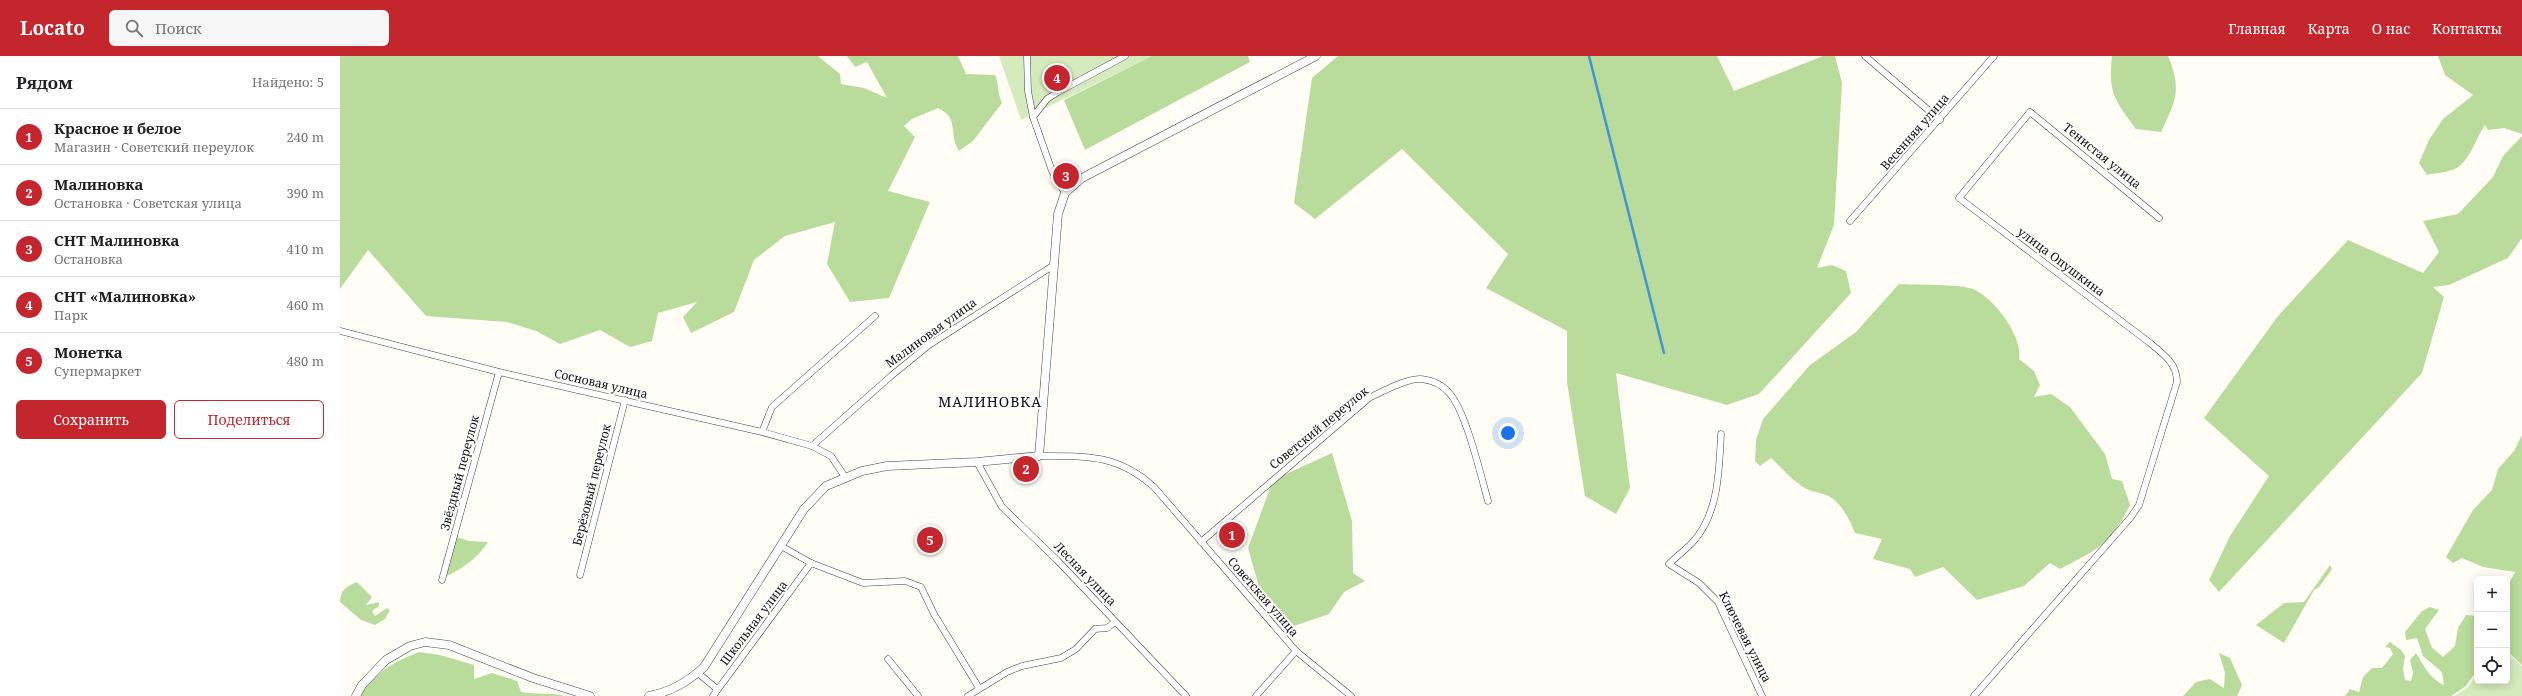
<!DOCTYPE html>
<html lang="ru">
<meta charset="utf-8">
<style>
:root{--surface:#fff;--page:#f6f6f6;--text:#202124;--muted:#757577;--line:#e0e0e0;--accent:#c4262e}
body{margin:0;font-family:"Noto Serif",serif;background:var(--page);color:var(--text)}
.controls{position:absolute;right:12px;bottom:12px;display:grid;overflow:hidden;border-radius:6px;box-shadow:0 2px 10px #0003}
.controls button{width:36px;height:36px;display:grid;place-items:center;padding:0;border:0;border-bottom:1px solid var(--line);background:var(--surface);color:var(--text);font:20px sans-serif}
.you{position:absolute;left:1168px;top:377px;width:14px;height:14px;margin:-10px;border:3px solid #fff;border-radius:50%;background:#1a73e8;box-shadow:0 0 0 6px #1a73e833}
.badge{display:grid;place-items:center;width:26px;height:26px;border-radius:50%;background:var(--accent);color:#fff;font-size:13px;font-weight:700}
.pin{position:absolute;translate:-50% -50%;border:2px solid #fff;box-shadow:0 1px 4px #0006}
.list{margin:0;padding:0;list-style:none}
h2{display:flex;justify-content:space-between;align-items:center;height:52px;margin:0;padding:0 16px;font-size:17px}
h2 small{font-size:13px;font-weight:400;color:var(--muted)}
.list li{display:grid;grid-template-columns:26px 1fr auto;gap:12px;align-items:center;box-sizing:border-box;height:56px;padding:0 16px;border-top:1px solid var(--line)}
.list b{display:block;font-size:15px;white-space:nowrap}
.list p{margin:0;font-size:13px;white-space:nowrap;color:var(--muted)}
.list em{font-size:13px;font-style:normal;color:var(--muted)}
.actions{display:flex;gap:8px;padding:12px 16px}
.actions a{flex:1;padding:9px 0;border:1px solid var(--accent);border-radius:6px;text-align:center;font-size:14px;color:var(--accent)}
.actions .main{background:var(--accent);color:#fff}
.icon{flex:none;width:22px;height:22px;fill:none;stroke:currentColor;stroke-width:2;stroke-linecap:round;stroke-linejoin:round}
.map{position:relative;flex:none;width:2182px;height:640px;overflow:hidden}
header{display:flex;align-items:center;gap:24px;box-sizing:border-box;height:56px;padding:0 20px;background:var(--accent);color:#fff}
header strong{font-size:19px}
nav{display:flex;gap:22px;margin-inline-start:auto;font-size:14px}
.search{width:280px;height:36px;background:var(--page);display:flex;align-items:center;gap:10px;box-sizing:border-box;padding:0 14px;border-radius:6px;color:var(--muted);font-size:15px}
main{display:flex}
aside{flex:1;background:var(--surface)}
.map>svg:first-child{display:block}
.green{fill:#d5ebbd}
.forest{fill:#b9dc9c}
.lines{fill:none;stroke-linecap:round;stroke-linejoin:round}
.stream{stroke:#3f96cf;stroke-width:2.5}
.minor-casing{stroke:#444;stroke-width:7}
.tertiary-casing{stroke:#444;stroke-width:9}
.minor{stroke:#fff;stroke-width:6}
.tertiary{stroke:#fff;stroke-width:8}
.labels{text-anchor:middle;stroke-width:4;stroke-linejoin:round;paint-order:stroke}
.street-label{font-size:12px;fill:#111;stroke:#fff}
.quarter-label{font-size:14px;letter-spacing:1px;fill:#111;stroke:#fff}
</style>
<header>
<strong>Locato</strong>
<div class="search"><svg class="icon" aria-label="search" viewBox="0 0 24 24"><circle cx="10" cy="10" r="6"/><path d="M15 15l6 6"/></svg>Поиск</div>
<nav><a>Главная</a><a>Карта</a><a>О нас</a><a>Контакты</a></nav>
</header>
<main>
<aside>
<h2>Рядом<small>Найдено: 5</small></h2>
<ul class="list">
<li><span class="badge">1</span><div><b>Красное и белое</b><p>Магазин · Советский переулок</p></div><em>240 m</em></li>
<li><span class="badge">2</span><div><b>Малиновка</b><p>Остановка · Советская улица</p></div><em>390 m</em></li>
<li><span class="badge">3</span><div><b>СНТ Малиновка</b><p>Остановка</p></div><em>410 m</em></li>
<li><span class="badge">4</span><div><b>СНТ «Малиновка»</b><p>Парк</p></div><em>460 m</em></li>
<li><span class="badge">5</span><div><b>Монетка</b><p>Супермаркет</p></div><em>480 m</em></li>
</ul>
<div class="actions"><a class="main">Сохранить</a><a>Поделиться</a></div>
</aside>
<div class="map">
<svg width="2182" height="640" viewBox="0 0 2182 640">
<rect width="100%" height="100%" fill="#fffdf5"/>
<g class="green">
<polygon points="659,0 812,0 681,64"/>
<polygon points="2167,597 2182,610 2182,640 2114,640 2127,632 2137,619 2137,625 2167,625"/>
</g>
<g class="forest">
<path d="M0,0H478L500,18L501,28L524,32L547,42L527,6L515,11L507,0H618L626,18L655,19C659,29 657,35 662,47L633,85L619,95C608,78 620,62 598,52L572,63L564,70L575,81L548,135L590,146L549,242L510,246L487,208L495,166L445,180L414,204L394,256L351,277L343,261L357,246L318,257L312,285L290,291L260,274L220,288L196,275L167,266L86,260L28,194L0,233Z"/>
<polygon points="812,0 908,0 910,6 745,94 724,44"/>
<polygon points="998,0 1377,0 1394,35 1483,0 1495,0 1502,27 1494,169 1477,212 1492,209 1506,215 1511,237 1419,338 1387,349 1276,317 1290,432 1276,458 1245,440 1227,326 1227,275 1146,232 1168,198 1062,93 975,163 954,147 972,22"/>
<path d="M1772,0H1828C1842,34 1836,44 1821,76L1796,73C1774,43 1768,37 1772,0Z"/>
<path d="M2098,0H2182V78L2164,72L2148,74L2145,69C2135,83 2129,109 2112,114C2104,117 2095,117 2087,119L2079,107L2089,84L2103,63L2133,39L2105,19Z"/>
<polygon points="2182,80 2182,182 2168,202 2109,229 2093,231 2104,241 2082,317 1879,536 1869,524 1890,480 1929,420 1864,362 1938,260 2008,184 2083,217 2099,196 2083,165 2118,158 2153,121 2163,100"/>
<path d="M1559,228C1574,229 1622,228 1633,233C1654,242 1683,280 1679,303L1694,315L1700,329L1694,341L1711,338L1730,351L1765,398L1772,423L1782,425L1790,449C1770,489 1758,493 1720,513L1710,507L1684,530L1637,544L1603,511L1575,521L1570,513L1533,503L1542,483L1515,477C1510,464 1500,444 1486,439C1475,435 1468,436 1458,427C1448,420 1440,410 1431,402L1420,410L1415,405L1416,384L1423,363L1470,309L1516,276Z"/>
<polygon points="2182,379 2182,609 2167,595 2167,531 2175,516 2143,511 2122,502 2113,507 2106,501 2133,454 2152,434 2158,413 2174,395"/>
<polygon points="992,397 1012,465 1013,517 1025,525 1004,536 989,558 951,571 922,541 908,492 933,424"/>
<path d="M114,480L129,485L148,486C139,501 120,515 104,521L103,504L112,493Z"/>
<polygon points="1990,509 1992,513 1979,531 1974,534 1944,587 1916,569 1944,547 1964,546"/>
<path d="M17,526L32,541L26,549L39,546V550L32,555L35,560L47,552L50,554L45,563L35,569L21,564L0,546C0,534 7,530 17,526Z"/>
<path d="M2090,551L2099,554L2085,573L2092,592L2103,601L2115,590L2118,572L2126,559L2137,560V614L2126,630L2111,640H2005L2010,633L2019,636L2023,621L2032,612H2042L2053,598L2050,592L2045,591L2050,586L2061,594L2065,600L2063,613L2065,624L2071,625L2073,617L2070,604L2076,597C2084,610 2090,623 2104,629L2102,616L2083,600L2077,582L2066,584L2065,576L2082,555Z"/>
<path d="M79,596L100,599L134,609V623L152,617L177,625L181,636C195,639 211,636 224,640H20C36,616 53,606 79,596Z"/>
<polygon points="1879,597 1890,602 1902,629 1897,640 1843,640 1856,626 1870,623 1884,632 1885,617"/>
</g>
<g class="lines">
<polyline class="stream" points="1249,0 1324,297"/>
<g class="minor-casing">
<g id="minor">
<polyline points="687,0 688,35 693,61"/>
<polyline points="1525,0 1600,64"/>
<polyline points="725,137 712,115 693,61 707,43 718,36 785,0"/>
<polyline points="1510,165 1654,0"/>
<polyline points="0,275 159,316 422,376 472,390 491,400 505,421"/>
<polyline points="422,376 432,351 535,260"/>
<path d="M1381,378C1379,415 1379,458 1352,487C1345,494 1336,501 1329,508L1359,527L1378,546L1422,640"/>
<polyline points="472,390 551,320 589,289 714,209"/>
<path d="M699,400C747,400 777,398 814,431L956,595L1011,640"/>
<polyline points="637,406 662,451 717,504 846,640"/>
<path d="M861,486L1029,342C1041,336 1067,322 1081,323C1092,324 1103,329 1110,338C1126,356 1141,420 1148,445"/>
<polyline points="441,490 471,507 523,527 565,525 581,531 594,558 639,632"/>
<polyline points="240,519 285,344"/>
<polyline points="102,524 159,316"/>
<polyline points="548,603 578,640"/>
<polyline points="358,617 377,633"/>
<polyline points="373,640 471,507"/>
<polyline points="628,640 667,616 682,610 721,602 736,593 755,573 767,572 775,566"/>
<polyline points="916,640 956,595"/>
<path d="M1634,640L1791,461L1799,449L1837,326C1837,307 1823,298 1810,287L1619,142L1690,56L1819,162"/>
</g>
</g>
<g class="tertiary-casing">
<g id="tertiary">
<polyline points="16,640 22,629 46,604 70,590 85,586 109,589 193,622 250,640"/>
<path d="M309,640C330,636 348,626 364,611L464,453L486,430L522,415L547,410L637,406L699,400L718,158L725,137L742,122L976,0"/>
</g>
</g>
<use href="#minor" class="minor"/>
<use href="#tertiary" class="tertiary"/>
</g>
<g class="labels">
<g class="street-label">
<text transform="translate(1575 76) rotate(-49)" y="4">Весенняя улица</text>
<text transform="translate(1762 100) rotate(39)" y="4">Тенистая улица</text>
<text transform="translate(1721 206) rotate(37)" y="4">улица Опушкина</text>
<text transform="translate(591 277) rotate(-36)" y="4">Малиновая улица</text>
<text transform="translate(261 328) rotate(13)" y="4">Сосновая улица</text>
<text transform="translate(979 372) rotate(-39)" y="4">Советский переулок</text>
<text transform="translate(120 417) rotate(-75)" y="4">Звёздный переулок</text>
<text transform="translate(252 429) rotate(-76)" y="4">Берёзовый переулок</text>
<text transform="translate(745 518) rotate(46)" y="4">Лесная улица</text>
<text transform="translate(923 541) rotate(49)" y="4">Советская улица</text>
<text transform="translate(414 567) rotate(-53)" y="4">Школьная улица</text>
<text transform="translate(1405 581) rotate(63)" y="4">Ключевая улица</text>
</g>
<g class="quarter-label">
<text x="650" y="351">МАЛИНОВКА</text>
</g>
</g>
</svg>
<div class="controls">
<button>+</button>
<button>−</button>
<button><svg class="icon" aria-label="locate" viewBox="0 0 24 24"><circle cx="12" cy="12" r="6"/><path d="M12 2v4M12 18v4M2 12h4M18 12h4"/></svg></button>
</div>
<div class="you"></div>
<div class="pin badge" style="left:892px;top:479px">1</div>
<div class="pin badge" style="left:686px;top:413px">2</div>
<div class="pin badge" style="left:726px;top:120px">3</div>
<div class="pin badge" style="left:717px;top:22px">4</div>
<div class="pin badge" style="left:590px;top:484px">5</div>
</div>
</main>
